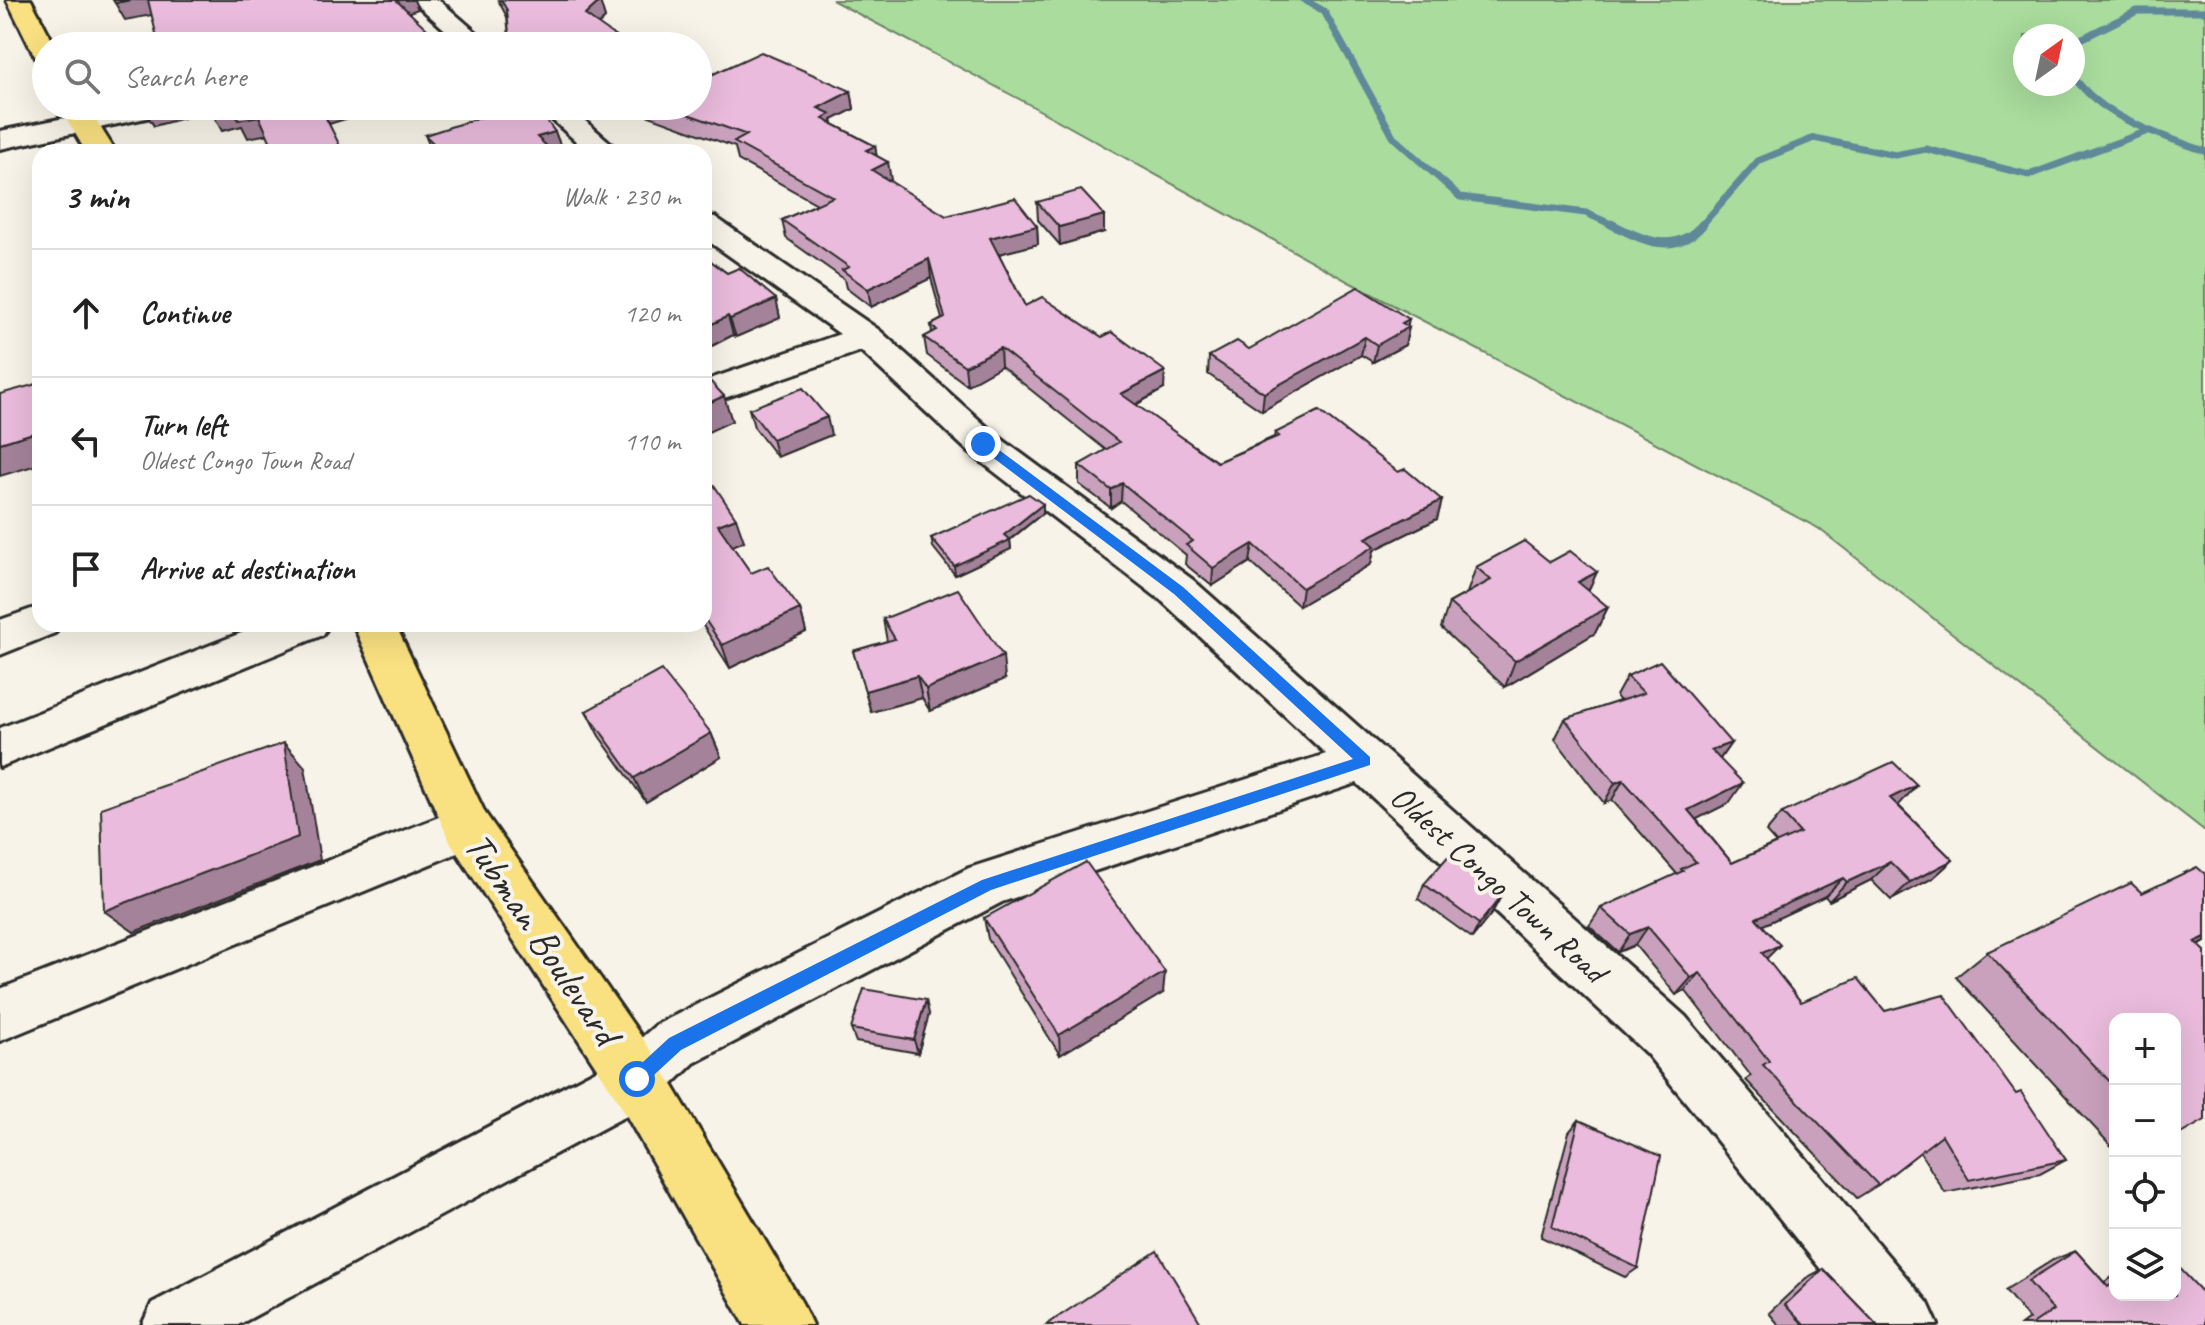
<!DOCTYPE html>
<meta charset="utf-8">
<style>
:root{--surface:#fff;--page:#f2f2f2;--text:#222;--muted:#767676;--line:#e0e0e0}
body{margin:0;font-family:Caveat,sans-serif;background:var(--page);color:var(--text)}
.controls{position:absolute;right:24px;bottom:24px;display:grid;overflow:hidden;border-radius:16px;box-shadow:0 8px 32px #0002}
.controls button{width:72px;height:72px;display:grid;place-items:center;padding:0;border:0;border-bottom:2px solid var(--line);background:var(--surface);color:var(--text);font:40px sans-serif}
.compass{position:absolute;left:2013px;top:24px;width:72px;height:72px;border-radius:50%;background:var(--surface);box-shadow:0 8px 32px #0002;rotate:33deg}
.stop{position:absolute;width:24px;height:24px;margin:-18px;border:6px solid #1a73e8;border-radius:50%;background:#fff}
.stop.end{background:#1a73e8;border-color:#fff;box-shadow:0 2px 8px #0008}
.list{margin:0;padding:0;list-style:none}
h2{display:flex;justify-content:space-between;align-items:center;height:104px;margin:0;padding:0 32px;font-size:34px}
h2 small{font-size:26px;font-weight:400;color:var(--muted)}
.list li{display:grid;grid-template-columns:52px 1fr auto;gap:24px;align-items:center;box-sizing:border-box;height:128px;padding:0 32px;border-top:2px solid var(--line)}
.list b{display:block;font-size:30px;white-space:nowrap}
.list p{margin:0;font-size:26px;white-space:nowrap;color:var(--muted)}
.list em{font-size:26px;font-style:normal;color:var(--muted)}
.icon{flex:none;width:44px;height:44px;fill:none;stroke:currentColor;stroke-width:2;stroke-linecap:round;stroke-linejoin:round}
.map{position:relative;flex:none;width:2205px;height:1325px;overflow:hidden}
.search{position:absolute;background:var(--surface);box-shadow:0 8px 32px #0002;left:32px;top:32px;width:680px;height:88px;display:flex;align-items:center;gap:20px;box-sizing:border-box;padding:0 28px;border-radius:44px;color:var(--muted);font-size:30px}
.panel{position:absolute;background:var(--surface);box-shadow:0 8px 32px #0002;left:32px;top:144px;width:680px;height:488px;border-radius:24px}
.map>svg:first-child{display:block}
.green{fill:#a9dc9d;stroke:#6a8464;stroke-width:2;fill-rule:evenodd}
.lines{fill:none;stroke-linecap:round;stroke-linejoin:round}
.stream-far1{stroke:#5f8899;stroke-width:7}
.stream{stroke:#5f8899;stroke-width:9}
.minor-casing{stroke:#2b2b2b;stroke-width:6}
.highway-casing{stroke:#2b2b2b;stroke-width:6}
.minor{fill:#f7f3e8;fill-rule:evenodd}
.highway{fill:#f9e181;fill-rule:evenodd}
.wall{fill:#c9a1bd;stroke:#2b2b2b;stroke-width:2}
.shaded-wall{fill:#a4839a;stroke:#2b2b2b;stroke-width:2}
.building{fill:#eabbdc;stroke:#2b2b2b;stroke-width:2}
.route{fill:#1a73e8}
.labels{text-anchor:middle;stroke-width:8;stroke-linejoin:round;paint-order:stroke}
.street-label{font-size:34px;fill:#2b2b2b;stroke:#f7f3e8}
.near-street-label{font-size:40px;fill:#2b2b2b;stroke:#f7f3e8}
</style>
<div class="map">
<svg width="2205" height="1325" viewBox="0 0 2205 1325">
<rect width="100%" height="100%" fill="#f7f3e8"/>
<filter id="ink" filterUnits="userSpaceOnUse"><feTurbulence type="fractalNoise" baseFrequency=".0125" numOctaves="2"/><feDisplacementMap in="SourceGraphic" scale="16" xChannelSelector="R" yChannelSelector="G"/><feConvolveMatrix kernelMatrix="1 2 1 2 8 2 1 2 1" color-interpolation-filters="sRGB"/></filter>
<g filter="url(#ink)">
<path class="green" d="M832,0H2205V831L1818,528L1349,282L1021,100ZM2025,36H2073V84H2025Z"/>
<g class="lines">
<g class="stream-far1">
<polyline points="1304,0 1324,11 1394,138 1460,197 1586,213 1615,226"/>
<polyline points="2073,43 2137,11 2205,11"/>
<path d="M2073,76C2104,119 2157,134 2205,151"/>
<polyline points="1701,226 1758,161 1814,138 1895,155 1926,149 2029,175 2148,131"/>
</g>
<path class="stream" d="M1611,224C1643,240 1675,257 1703,224"/>
<g class="minor-casing">
<g id="minor">
<polygon points="412,0 439,0 492,46 463,46"/>
<polygon points="124,106 179,106 175,112 165,114 0,149 0,131"/>
<polygon points="537,106 568,106 621,152 588,152"/>
<polygon points="704,215 715,217 879,330 996,435 1193,580 1685,1016 1928,1303 1938,1325 1866,1325 1647,1054 1357,783 1002,902 694,1063 657,1099 238,1325 142,1325 152,1303 617,1059 656,1025 969,868 1326,754 1163,602 970,453 861,351 704,405 704,381 840,334 704,238"/>
<polygon points="40,606 40,624 60,624 55,633 0,655 0,620"/>
<polygon points="264,624 329,624 323,635 0,767 0,728"/>
<polygon points="467,806 484,812 491,827 484,842 0,1041 0,989"/>
</g>
</g>
<g class="highway-casing">
<g id="highway">
<polygon points="7,0 31,0 55,46 46,46 46,61 37,59 33,53"/>
<polygon points="59,106 87,106 116,152 86,152"/>
<polygon points="353,624 395,624 485,813 657,1059 802,1303 812,1325 745,1325 617,1099 450,842"/>
</g>
</g>
<use href="#minor" class="minor"/>
<use href="#highway" class="highway"/>
</g>
<g class="wall">
<polygon points="498,0 599,0 605,18 598,25 629,46 510,46 507,17"/>
<polygon points="851,91 854,109 832,120 833,124 875,146 876,156 891,180 889,181 946,216 1037,226 1038,244 999,254 1025,306 1164,389 1136,405 1217,462 1274,437 1275,433 1398,472 1442,500 1437,519 1374,550 1371,564 1299,606 1250,562 1212,586 1185,564 1186,555 1121,501 1111,508 1079,484 1079,465 1106,450 1001,366 967,385 927,355 924,337 932,333 931,325 942,319 931,278 871,307 846,288 844,279 786,238 782,220 817,204 738,160 735,147 633,110 623,116 611,111 605,114 594,106 698,106"/>
<polygon points="555,132 562,150 556,152 432,152 425,135"/>
<polygon points="1037,202 1104,232 1060,245 1038,220"/>
<polygon points="704,254 712,262 727,273 776,299 780,318 736,337 733,335 704,350"/>
<polygon points="1408,326 1409,327 1405,345 1373,362 1361,355 1262,411 1208,374 1209,356"/>
<polygon points="749,409 831,435 777,457 754,427"/>
<polygon points="704,489 744,541 732,546 751,573 800,609 806,632 730,668 702,624 704,624 704,594 706,594 704,591"/>
<polygon points="1043,504 1043,513 1010,540 1011,549 955,575 933,547 931,538"/>
<polygon points="1476,567 1588,591 1608,607 1595,633 1505,687 1441,628 1449,603 1467,593"/>
<polygon points="883,619 1005,679 930,711 922,698 871,712 853,651 887,641"/>
<polygon points="546,624 628,624 549,629"/>
<polygon points="1627,676 1731,743 1720,759 1729,803 1696,819 1732,863 1776,843 1766,832 1782,813 1898,805 1953,860 1933,878 1891,900 1871,880 1829,901 1825,896 1763,925 1766,959 1801,1002 1885,1011 2016,1094 2066,1160 2040,1174 1945,1193 1920,1152 1878,1185 1857,1198 1746,1080 1751,1076 1685,990 1676,995 1635,945 1618,952 1589,926 1601,908 1677,874 1612,800 1604,803 1555,739 1565,719 1620,701 1616,696"/>
<polygon points="586,711 711,733 721,757 646,802 599,736"/>
<polygon points="2205,874 2205,942 2199,946 2115,1019 2115,1150 1956,977 1987,952 2142,893"/>
<polygon points="1424,884 1500,898 1492,913 1472,938 1418,899"/>
<polygon points="984,918 1163,993 1060,1055 988,939"/>
<polygon points="929,1014 918,1053 856,1042 851,1029"/>
<polygon points="1579,1120 1638,1268 1625,1277 1541,1237 1569,1132"/>
<polygon points="2076,1251 2104,1282 2115,1275 2115,1295 2205,1325 2021,1325 2029,1319 2005,1290 2053,1260"/>
<polygon points="1823,1269 1877,1325 1779,1325 1769,1313 1806,1278"/>
</g>
<g class="shaded-wall">
<polygon points="131,0 149,0 157,14 125,20 115,3"/>
<polygon points="395,0 414,0 418,9 402,15"/>
<polygon points="600,1 605,18 590,32 585,15"/>
<polygon points="851,91 854,109 832,120 834,132 826,136 818,108"/>
<polygon points="150,106 215,106 217,109 154,126 143,108"/>
<polygon points="320,106 388,106 329,124"/>
<polygon points="393,106 426,106 399,117"/>
<polygon points="602,106 610,106 611,111 605,114"/>
<polygon points="620,106 632,106 633,110 623,116"/>
<polygon points="235,108 259,116 269,134 248,138 242,126 222,131 212,113"/>
<polygon points="555,132 562,150 556,152 543,152 537,137"/>
<polygon points="875,146 878,163 866,150"/>
<polygon points="888,162 891,180 875,188 872,170"/>
<polygon points="1104,215 1104,232 1060,245 1059,227"/>
<polygon points="1037,226 1038,244 991,256 990,238"/>
<polygon points="929,259 931,278 871,307 868,289"/>
<polygon points="776,299 780,318 736,337 730,319"/>
<polygon points="728,316 733,335 704,350 704,328"/>
<polygon points="1409,319 1407,328 1409,327 1405,345 1373,362 1377,345 1402,323"/>
<polygon points="1365,337 1361,355 1262,411 1264,393"/>
<polygon points="1000,348 1001,366 967,385 965,366"/>
<polygon points="1165,371 1164,389 1120,413 1121,394"/>
<polygon points="724,396 732,421 704,434 704,405"/>
<polygon points="827,417 831,435 777,457 772,439"/>
<polygon points="40,431 40,464 0,476 0,443"/>
<polygon points="1122,483 1121,501 1111,508 1111,490"/>
<polygon points="1442,500 1437,519 1374,550 1371,564 1299,606 1302,588 1366,538"/>
<polygon points="1043,504 1043,513 1009,540 1010,540 1011,549 955,575 954,566 1004,535"/>
<polygon points="736,518 744,541 726,549 718,525"/>
<polygon points="1253,544 1250,562 1212,586 1213,568"/>
<polygon points="1597,572 1585,598 1578,582"/>
<polygon points="1608,607 1595,633 1505,687 1515,661"/>
<polygon points="800,609 806,632 730,668 722,645"/>
<polygon points="1003,656 1005,679 930,711 926,689"/>
<polygon points="917,676 922,698 871,712 865,691"/>
<polygon points="711,733 721,757 646,802 634,778"/>
<polygon points="284,743 305,767 320,860 134,932 104,911"/>
<polygon points="1731,743 1717,763 1711,750"/>
<polygon points="1623,780 1612,800 1604,803 1615,783"/>
<polygon points="1743,783 1729,803 1675,830 1688,810"/>
<polygon points="1917,785 1899,805 1873,817 1890,798"/>
<polygon points="1953,860 1933,878 1891,900 1910,882"/>
<polygon points="1890,862 1871,880 1829,901 1847,882"/>
<polygon points="1843,878 1825,896 1740,936 1756,918"/>
<polygon points="1500,898 1492,913 1472,938 1479,924"/>
<polygon points="1648,927 1635,945 1618,952 1630,934"/>
<polygon points="2205,937 2205,942 2156,967 2195,942"/>
<polygon points="1780,945 1763,962 1762,953"/>
<polygon points="1165,972 1163,993 1060,1055 1059,1035"/>
<polygon points="1700,973 1685,990 1676,995 1691,978"/>
<polygon points="926,1000 929,1014 918,1053 914,1040"/>
</g>
<g class="building">
<polygon points="113,0 131,0 115,3"/>
<polygon points="148,0 396,0 444,45 454,42 456,46 159,46"/>
<polygon points="501,0 599,0 600,1 585,15 629,46 533,46 529,43 522,46 510,46 507,10"/>
<polygon points="761,52 851,91 818,108 831,114 823,119 875,146 866,150 888,162 872,170 946,216 1015,198 1037,226 990,238 1025,306 1042,297 1102,337 1112,332 1165,371 1121,394 1217,462 1279,436 1275,433 1319,411 1398,472 1405,469 1442,500 1366,538 1375,546 1302,588 1253,544 1213,568 1186,545 1193,541 1122,483 1111,490 1079,465 1119,442 1000,348 965,366 924,337 937,330 931,325 945,318 929,259 868,289 842,270 849,267 782,220 833,197 734,142 747,135 665,106 698,106 698,81"/>
<polygon points="210,106 321,106 320,106 343,152 275,152 259,116 238,120 235,108 212,113"/>
<polygon points="516,106 536,106 555,132 537,137 553,152 442,152 425,135"/>
<polygon points="1081,190 1104,215 1059,227 1037,202"/>
<polygon points="704,254 712,262 727,273 739,268 776,299 730,319 728,316 704,328"/>
<polygon points="1358,287 1409,319 1402,323 1409,327 1377,345 1365,337 1264,393 1209,356 1237,341 1249,349"/>
<polygon points="708,379 724,396 704,405 704,380"/>
<polygon points="40,383 40,431 0,443 0,394"/>
<polygon points="803,388 827,417 772,439 749,409"/>
<polygon points="714,485 736,518 718,525 751,573 768,566 800,609 722,645 704,618 704,594 711,591 704,580 704,489"/>
<polygon points="1029,494 1043,504 1004,535 1010,540 954,566 931,538"/>
<polygon points="1524,541 1550,562 1570,551 1597,572 1578,582 1608,607 1515,661 1449,603 1491,580 1476,567"/>
<polygon points="958,589 1003,656 926,689 917,676 865,691 853,651 895,639 883,619"/>
<polygon points="1660,661 1731,743 1711,750 1743,783 1688,810 1732,863 1800,833 1782,813 1893,762 1917,785 1890,798 1953,860 1910,882 1890,862 1847,882 1843,878 1756,918 1780,945 1762,953 1801,1002 1858,978 1885,1011 1944,995 2016,1094 2021,1092 2066,1160 1969,1180 1942,1135 1878,1185 1763,1065 1769,1061 1700,973 1691,978 1648,927 1630,934 1601,908 1683,871 1681,869 1696,862 1623,780 1615,783 1565,719 1644,693 1627,676"/>
<polygon points="661,670 711,733 634,778 586,711"/>
<polygon points="284,743 298,837 104,911 101,808"/>
<polygon points="1451,853 1500,898 1479,924 1424,884"/>
<polygon points="1086,862 1165,972 1059,1035 984,918"/>
<polygon points="2197,867 2205,874 2205,937 2195,942 2205,951 2205,1120 2175,1137 2175,1019 2115,1019 2115,1087 1987,952 2131,883 2142,893"/>
<polygon points="864,989 926,1000 914,1040 851,1029"/>
<polygon points="1579,1120 1661,1156 1638,1268 1552,1227"/>
<polygon points="1157,1251 1202,1325 1046,1325"/>
<polygon points="2076,1251 2108,1287 2115,1282 2115,1295 2175,1295 2175,1263 2205,1295 2205,1325 2031,1325 2053,1310 2028,1281"/>
<polygon points="1823,1269 1877,1325 1804,1325 1785,1305"/>
</g>
</g>
<polygon class="route" points="979,441 987,441 1183,587 1370,757 1370,765 991,890 681,1050 643,1085 637,1087 631,1085 629,1079 631,1073 669,1038 982,880 1353,759 1174,594 979,447"/>
<g class="labels">
<g class="street-label">
<text transform="translate(1499 883) rotate(42)" y="12">Oldest Congo Town Road</text>
</g>
<g class="near-street-label">
<text transform="translate(543 938) rotate(56)" y="14">Tubman Boulevard</text>
</g>
</g>
</svg>
<div class="controls">
<button>+</button>
<button>−</button>
<button><svg class="icon" aria-label="locate" viewBox="0 0 24 24"><circle cx="12" cy="12" r="6"/><path d="M12 2v4M12 18v4M2 12h4M18 12h4"/></svg></button>
<button><svg class="icon" aria-label="layers" viewBox="0 0 24 24"><path d="M12 4l9 5-9 5-9-5zM3 14l9 5 9-5"/></svg></button>
</div>
<svg class="compass" viewBox="-18 -18 36 36"><path d="M0-13l5 13h-10z" fill="#e53935"/><path d="M0 13l5-13h-10z" fill="#767676"/></svg>
<div class="stop" style="left:637px;top:1079px"></div>
<div class="stop end" style="left:983px;top:444px"></div>
<div class="search"><svg class="icon" aria-label="search" viewBox="0 0 24 24"><circle cx="10" cy="10" r="6"/><path d="M15 15l6 6"/></svg>Search here</div>
<section class="panel">
<h2>3 min<small>Walk · 230 m</small></h2>
<ul class="list">
<li><svg class="icon" aria-label="ahead" viewBox="0 0 24 24"><path d="M12 20V5M6 11l6-6 6 6"/></svg><div><b>Continue</b></div><em>120 m</em></li>
<li><svg class="icon" aria-label="left" viewBox="0 0 24 24"><path d="M17 20v-9H6M10 6l-5 5 5 5"/></svg><div><b>Turn left</b><p>Oldest Congo Town Road</p></div><em>110 m</em></li>
<li><svg class="icon" aria-label="arrive" viewBox="0 0 24 24"><path d="M6 21V4h12l-3 4 3 4H6"/></svg><div><b>Arrive at destination</b></div></li>
</ul>
</section>
</div>
